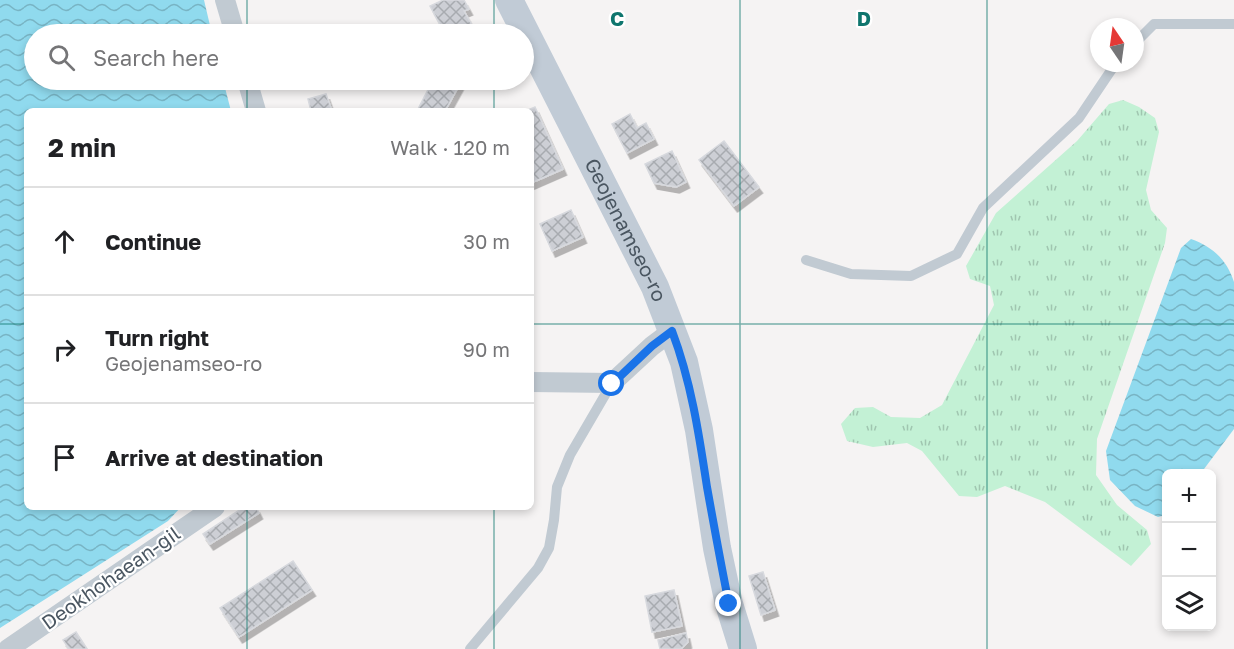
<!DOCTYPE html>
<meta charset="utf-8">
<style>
:root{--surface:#fff;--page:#f6f6f6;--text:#202124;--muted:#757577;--line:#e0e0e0}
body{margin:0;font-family:"Golos Text",sans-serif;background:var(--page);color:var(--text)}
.controls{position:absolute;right:18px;bottom:18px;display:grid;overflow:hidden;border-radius:9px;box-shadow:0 3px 9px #0003}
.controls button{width:54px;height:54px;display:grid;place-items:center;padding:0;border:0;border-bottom:2px solid var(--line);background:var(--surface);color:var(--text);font:30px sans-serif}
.compass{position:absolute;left:1090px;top:18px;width:54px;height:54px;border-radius:50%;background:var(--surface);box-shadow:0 3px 9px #0003;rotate:347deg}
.stop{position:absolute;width:18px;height:18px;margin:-14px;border:4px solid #1a73e8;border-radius:50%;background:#fff}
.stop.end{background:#1a73e8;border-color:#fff;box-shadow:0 2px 6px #0008}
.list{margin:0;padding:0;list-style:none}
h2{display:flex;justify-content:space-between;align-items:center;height:78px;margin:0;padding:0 24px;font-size:26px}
h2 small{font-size:20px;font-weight:400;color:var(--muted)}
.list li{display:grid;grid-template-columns:39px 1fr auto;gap:18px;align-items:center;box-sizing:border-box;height:108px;padding:0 24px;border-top:2px solid var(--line)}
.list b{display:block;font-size:22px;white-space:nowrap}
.list p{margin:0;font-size:20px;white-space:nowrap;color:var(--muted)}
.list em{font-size:20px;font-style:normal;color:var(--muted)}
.icon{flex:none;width:33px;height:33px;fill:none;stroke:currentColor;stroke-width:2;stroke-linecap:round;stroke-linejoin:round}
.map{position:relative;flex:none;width:1234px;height:649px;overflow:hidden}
.search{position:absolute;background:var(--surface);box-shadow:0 3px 9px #0003;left:24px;top:24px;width:510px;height:66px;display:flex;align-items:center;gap:15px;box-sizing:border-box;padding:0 21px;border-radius:33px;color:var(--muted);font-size:22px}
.panel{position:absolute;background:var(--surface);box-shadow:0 3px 9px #0003;left:24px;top:108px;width:510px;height:402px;border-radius:9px}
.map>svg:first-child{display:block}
.grass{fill:url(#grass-tufts)}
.water{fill:url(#water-waves)}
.building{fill:url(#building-cross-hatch);stroke:#d7d9de;stroke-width:1.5;filter:url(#shadow)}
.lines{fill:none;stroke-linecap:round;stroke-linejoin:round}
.lane{stroke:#c1cad2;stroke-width:10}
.street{stroke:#c1cad2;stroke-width:20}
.secondary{stroke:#c1cbd6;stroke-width:28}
.route{stroke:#1a73e8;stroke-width:8}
.grid{fill:none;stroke:#0f766e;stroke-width:1.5;stroke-opacity:0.55}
.labels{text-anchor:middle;stroke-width:4.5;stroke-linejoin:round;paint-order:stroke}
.street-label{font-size:20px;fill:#4a5661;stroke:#fff}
.grid-label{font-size:20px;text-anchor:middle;font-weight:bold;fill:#0f766e;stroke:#fff;stroke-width:4.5;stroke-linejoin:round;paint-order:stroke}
</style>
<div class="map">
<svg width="1234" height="649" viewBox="0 0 1234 649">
<defs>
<pattern id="grass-tufts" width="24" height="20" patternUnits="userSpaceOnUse" patternTransform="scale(1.5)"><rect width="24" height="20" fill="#c3f1d5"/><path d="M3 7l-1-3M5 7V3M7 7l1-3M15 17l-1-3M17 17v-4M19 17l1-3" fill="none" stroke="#a0c6b0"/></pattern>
<pattern id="water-waves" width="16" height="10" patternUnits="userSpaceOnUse" patternTransform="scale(1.5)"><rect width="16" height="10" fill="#90daee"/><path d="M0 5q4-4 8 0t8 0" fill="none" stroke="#78b4c4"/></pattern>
<pattern id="building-cross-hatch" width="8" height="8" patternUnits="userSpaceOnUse" patternTransform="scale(1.5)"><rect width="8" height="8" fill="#cdcfd5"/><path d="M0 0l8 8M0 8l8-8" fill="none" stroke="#a8abb0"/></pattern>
<filter id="shadow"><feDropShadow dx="3.5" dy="6" stdDeviation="0" flood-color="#0004"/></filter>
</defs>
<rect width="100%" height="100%" fill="#f5f3f3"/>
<polygon class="grass" points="1123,100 1139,107 1155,118 1159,132 1146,190 1151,210 1167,228 1165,243 1097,439 1096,475 1117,505 1147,530 1151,544 1131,566 1045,502 1005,486 977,497 959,496 922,451 907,443 873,447 847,441 841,424 855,408 873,407 891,417 920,418 942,405 994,305 990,286 970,279 966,266 996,213 1077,141 1109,104"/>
<g class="water">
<polygon points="0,0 204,0 212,34 34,34 34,80 223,80 231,111 27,111 27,507 181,507 168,521 0,628"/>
<path d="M1191,239C1213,247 1227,260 1234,282V429L1201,473L1166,474V515L1158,517L1135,506L1110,480L1106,451L1181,248Z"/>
</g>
<g class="building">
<polygon points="443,0 464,0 469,9 464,11 473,27 459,34 445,34 430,6"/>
<polygon points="433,80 462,80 445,111 417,111"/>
<polygon points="326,94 332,111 311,111 308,99"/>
<polygon points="535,107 563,169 531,183 531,111 526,111"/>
<polygon points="630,114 637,128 646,123 654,139 627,153 612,124"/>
<polygon points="724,141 759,187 734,206 699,160"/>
<polygon points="672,151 686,182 676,187 654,183 645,164"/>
<polygon points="571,210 583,237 552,251 540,224"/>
<polygon points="244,507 256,507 259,513 210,544 203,534"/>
<polygon points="293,561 312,590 239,637 220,608"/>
<polygon points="763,572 775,610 761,615 749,576"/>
<polygon points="674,590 682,626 652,632 645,596"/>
<polygon points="76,632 87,649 69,649 63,640"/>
<polygon points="686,633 688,642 681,649 660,649 658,640"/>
</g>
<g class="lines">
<g class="lane">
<polyline points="1135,43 1154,24 1234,24"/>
<polyline points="806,260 851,274 911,276 957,254 983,208 1079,118 1116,63"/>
<polyline points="470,649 538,568 549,548 554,520 557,487 570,455 612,383"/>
</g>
<g class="street">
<polyline points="225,0 235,34"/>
<polyline points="247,80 256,111"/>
<polyline points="531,382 612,383 652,346 672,331"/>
<polyline points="8,649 215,507"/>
</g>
<path class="secondary" id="s1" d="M509,0L655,287L684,362L699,430L717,548L729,604L743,649"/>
</g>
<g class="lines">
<path class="route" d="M612,384L652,346L672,331C691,381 699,434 707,487C714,526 721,565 729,604"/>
</g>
<path class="grid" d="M247,0V34M494,0V34M740,0V649M987,0V649M247,80V111M494,80V111M0,324H27M531,324H1234M247,507V649M494,507V649"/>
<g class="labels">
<g class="street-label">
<text dy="7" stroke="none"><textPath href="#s1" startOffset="258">Geojenamseo-ro</textPath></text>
<text transform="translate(111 578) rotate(-35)" y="7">Deokhohaean-gil</text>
</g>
</g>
<g class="grid-label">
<text x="617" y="26">C</text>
<text x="864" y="26">D</text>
</g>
</svg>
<div class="controls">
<button>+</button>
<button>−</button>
<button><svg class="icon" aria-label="layers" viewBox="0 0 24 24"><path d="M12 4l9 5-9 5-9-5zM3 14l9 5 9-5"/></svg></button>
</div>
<svg class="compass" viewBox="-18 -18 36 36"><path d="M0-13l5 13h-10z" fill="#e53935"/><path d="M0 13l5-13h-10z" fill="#757577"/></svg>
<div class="stop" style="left:612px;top:384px"></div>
<div class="stop end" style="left:729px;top:604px"></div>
<div class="search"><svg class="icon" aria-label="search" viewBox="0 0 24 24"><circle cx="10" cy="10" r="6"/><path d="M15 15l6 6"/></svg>Search here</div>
<section class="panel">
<h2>2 min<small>Walk · 120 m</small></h2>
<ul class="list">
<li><svg class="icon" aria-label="ahead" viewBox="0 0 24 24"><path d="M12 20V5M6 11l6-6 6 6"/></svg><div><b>Continue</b></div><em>30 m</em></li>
<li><svg class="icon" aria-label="right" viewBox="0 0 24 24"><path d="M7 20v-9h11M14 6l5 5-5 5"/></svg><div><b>Turn right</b><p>Geojenamseo-ro</p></div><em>90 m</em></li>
<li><svg class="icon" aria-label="arrive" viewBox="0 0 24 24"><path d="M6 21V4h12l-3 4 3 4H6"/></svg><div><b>Arrive at destination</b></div></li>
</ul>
</section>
</div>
